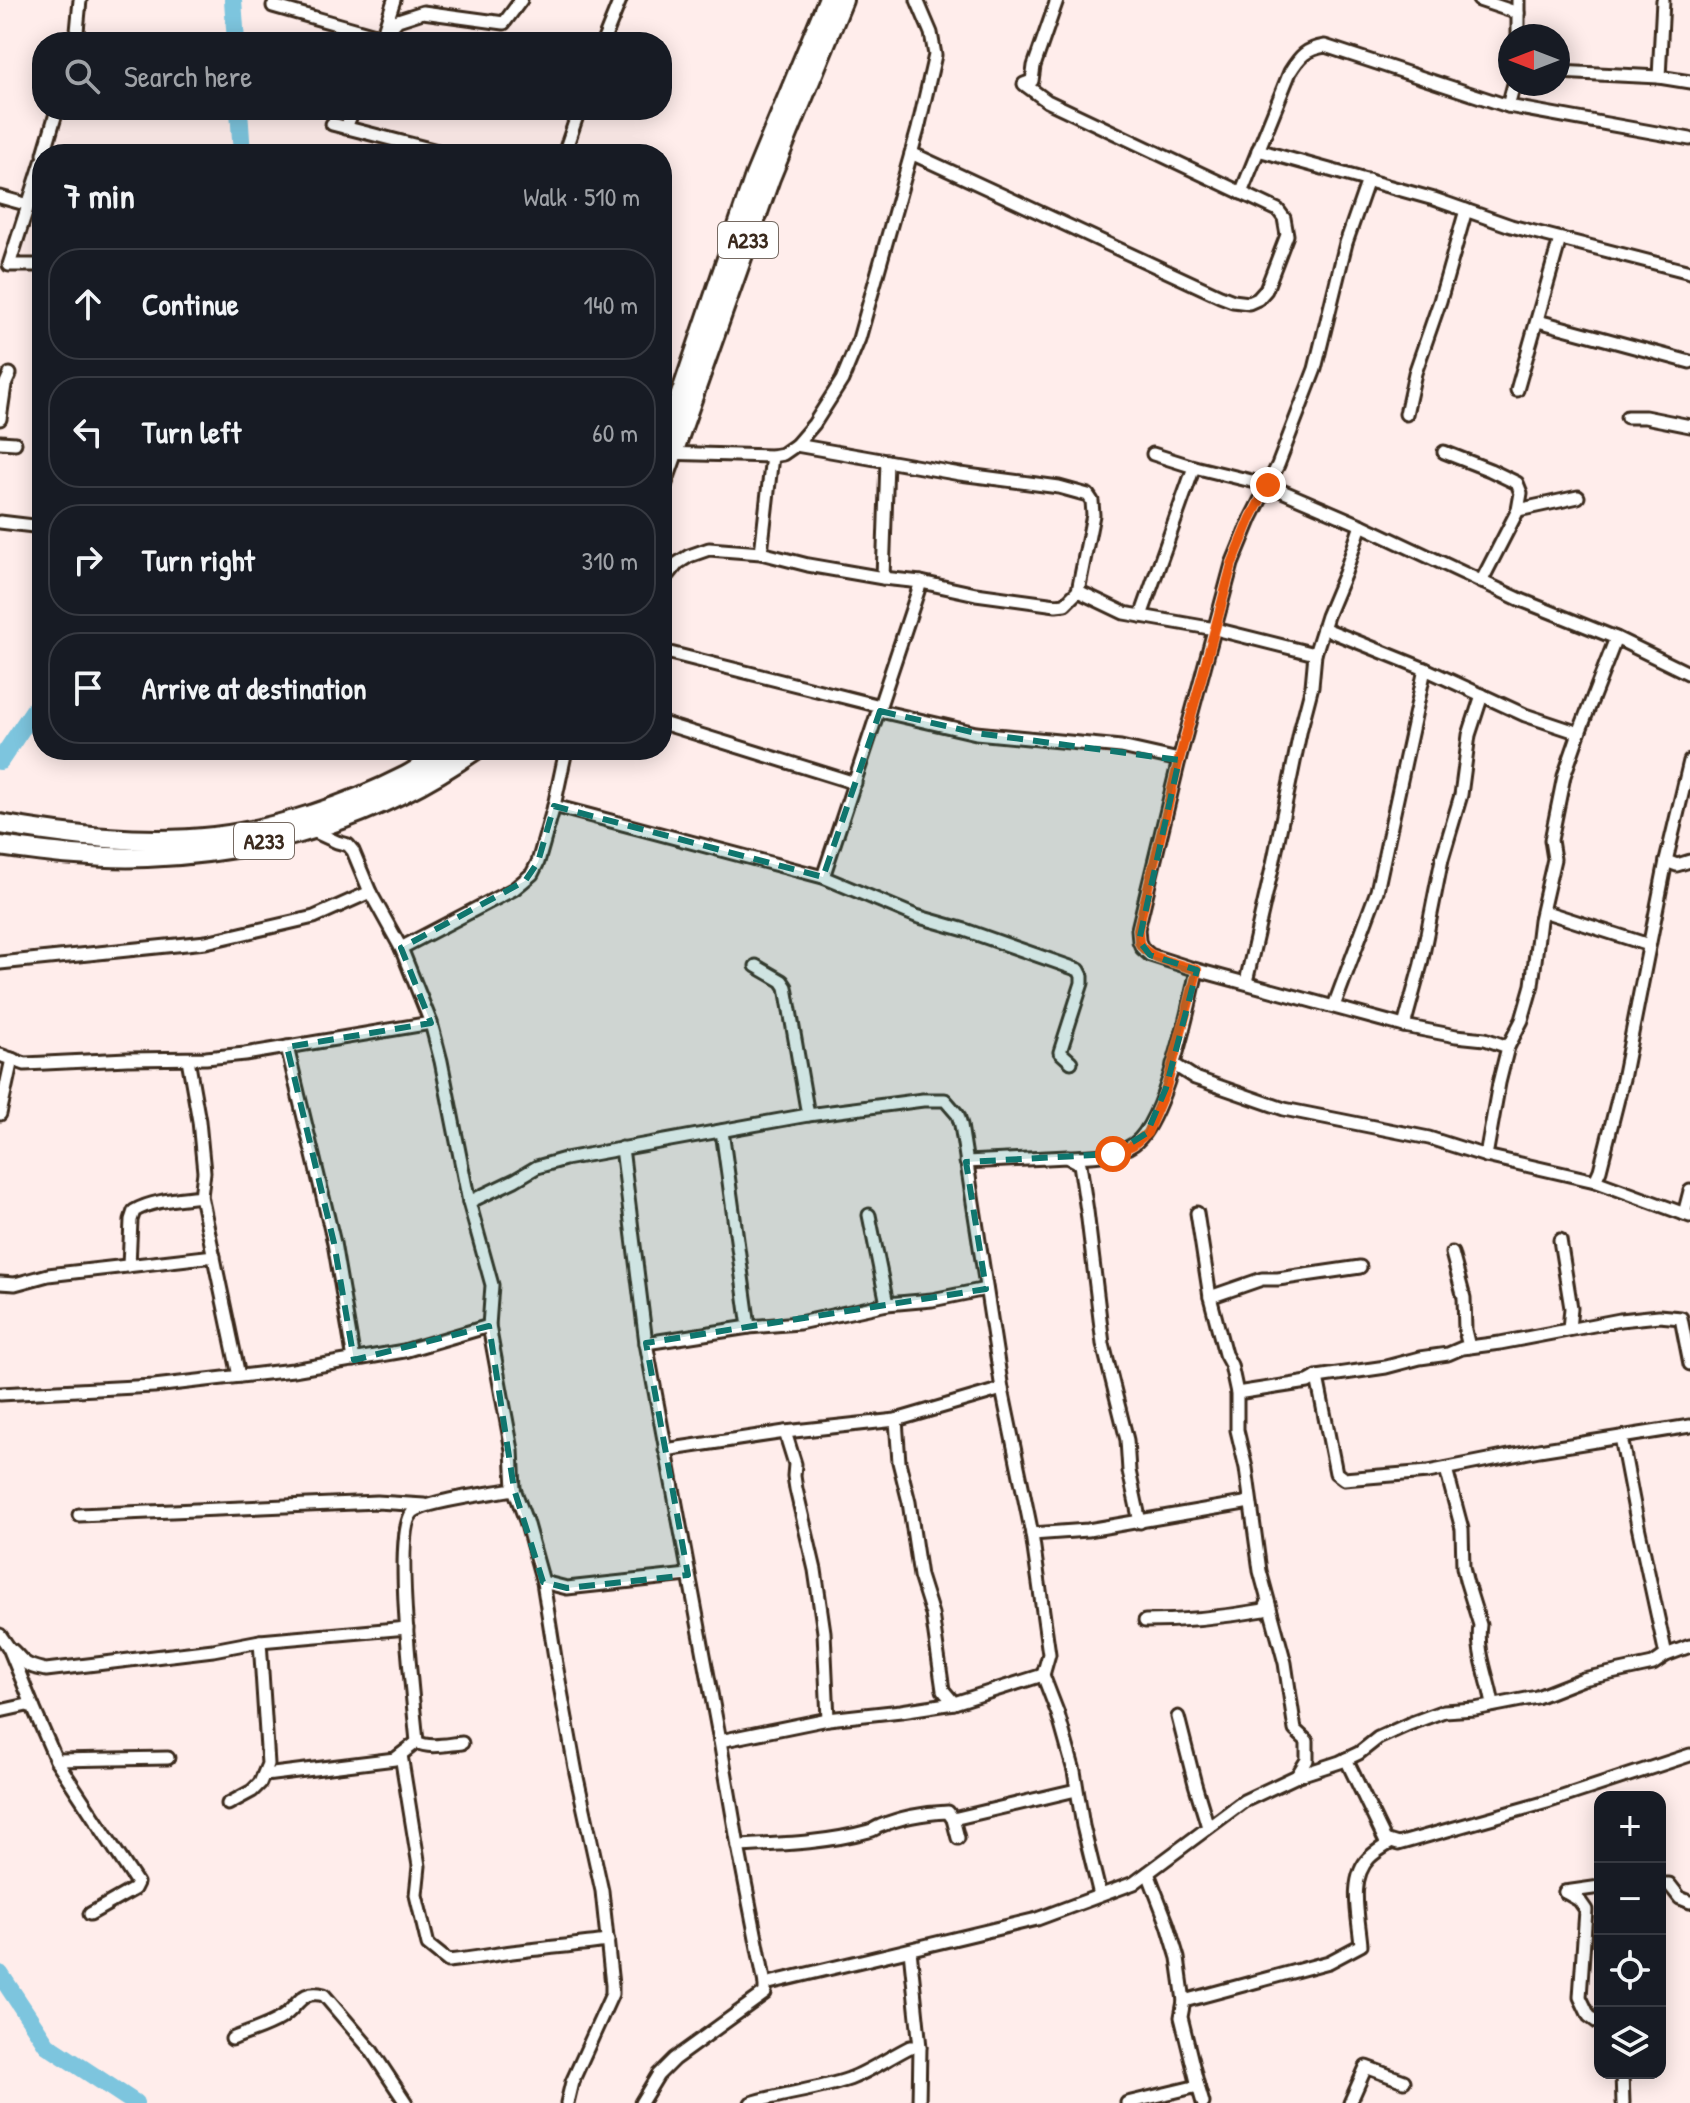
<!DOCTYPE html>
<meta charset="utf-8">
<style>
:root{--surface:#171b24;--page:#242831;--text:#f1f3f6;--muted:#9ea1a6;--line:#363941}
body{margin:0;font-family:"Patrick Hand",sans-serif;background:var(--page);color:var(--text)}
.controls{position:absolute;right:24px;bottom:24px;display:grid;overflow:hidden;border-radius:16px;box-shadow:0 4px 20px #0003}
.controls button{width:72px;height:72px;display:grid;place-items:center;padding:0;border:0;border-bottom:2px solid var(--line);background:var(--surface);color:var(--text);font:40px sans-serif}
.compass{position:absolute;left:1498px;top:24px;width:72px;height:72px;border-radius:50%;background:var(--surface);box-shadow:0 4px 20px #0003;rotate:270deg}
.stop{position:absolute;width:24px;height:24px;margin:-18px;border:6px solid #ea580c;border-radius:50%;background:#fff}
.stop.end{background:#ea580c;border-color:#fff;box-shadow:0 2px 8px #0008}
.list{margin:0;padding:0;list-style:none}
h2{display:flex;justify-content:space-between;align-items:center;height:104px;margin:0;padding:0 32px;font-size:34px}
h2 small{font-size:26px;font-weight:400;color:var(--muted)}
.list li{display:grid;grid-template-columns:52px 1fr auto;gap:24px;align-items:center;box-sizing:border-box;height:112px;margin:0 16px 16px;padding:0 16px;border:2px solid var(--line);border-radius:32px}
.list b{display:block;font-size:30px;white-space:nowrap}
.list em{font-size:26px;font-style:normal;color:var(--muted)}
.icon{flex:none;width:44px;height:44px;fill:none;stroke:currentColor;stroke-width:2;stroke-linecap:round;stroke-linejoin:round}
.map{position:relative;flex:none;width:1690px;height:2103px;overflow:hidden}
.search{position:absolute;background:var(--surface);box-shadow:0 4px 20px #0003;left:32px;top:32px;width:640px;height:88px;display:flex;align-items:center;gap:20px;box-sizing:border-box;padding:0 28px;border-radius:32px;color:var(--muted);font-size:30px}
.panel{position:absolute;background:var(--surface);box-shadow:0 4px 20px #0003;left:32px;top:144px;width:640px;height:616px;border-radius:32px}
.map>svg:first-child{display:block}
.lines{fill:none;stroke-linecap:round;stroke-linejoin:round}
.river{stroke:#7dc5de;stroke-width:18}
.minor-casing{stroke:#3b2a1e;stroke-width:17}
.trunk-casing{stroke:#3b2a1e;stroke-width:24}
.minor{stroke:#fff;stroke-width:11}
.trunk{stroke:#fff;stroke-width:18}
.route{stroke:#ea580c;stroke-width:10}
.marked{fill:#0f766e;fill-opacity:0.2;stroke:#0f766e;stroke-width:6;stroke-dasharray:16 10;stroke-linejoin:round}
.labels{text-anchor:middle;stroke-width:7;stroke-linejoin:round;paint-order:stroke}
.shield{fill:#fff;stroke:#766a62;stroke-width:2}
.shield-label{font-size:22px;font-weight:bold;fill:#3b2a1e}
</style>
<div class="map">
<svg width="1690" height="2103" viewBox="0 0 1690 2103">
<rect width="100%" height="100%" fill="#ffedeb"/>
<filter id="ink" filterUnits="userSpaceOnUse"><feTurbulence type="fractalNoise" baseFrequency=".0125" numOctaves="2"/><feDisplacementMap in="SourceGraphic" scale="16" xChannelSelector="R" yChannelSelector="G"/><feConvolveMatrix kernelMatrix="1 2 1 2 8 2 1 2 1" color-interpolation-filters="sRGB"/></filter>
<g filter="url(#ink)">
<g class="lines">
<g class="river">
<polyline points="233,0 236,42"/>
<polyline points="239,110 242,154"/>
<polyline points="0,761 42,698"/>
<polyline points="0,1974 47,2045 135,2103"/>
</g>
<g class="minor-casing">
<g id="minor">
<polyline points="1479,0 1518,13"/>
<polyline points="273,6 382,37 398,20 423,12 504,23 521,0"/>
<polyline points="383,34 394,0"/>
<polyline points="1518,36 1518,0"/>
<polyline points="76,42 80,0"/>
<polyline points="603,42 620,0"/>
<polyline points="1558,72 1659,77 1690,82"/>
<polyline points="1659,77 1663,0"/>
<polyline points="1508,106 1514,84"/>
<polyline points="332,124 449,154"/>
<polyline points="346,128 353,110"/>
<polyline points="1258,150 1434,199 1511,226 1690,272"/>
<polyline points="911,153 1220,296 1233,301 1249,303 1258,299 1266,290 1287,235 1284,218 1278,210 1047,101 1024,84 1032,81 1034,66 1057,0"/>
<polyline points="44,154 57,110"/>
<polyline points="564,154 579,110"/>
<polyline points="42,162 9,265 42,265"/>
<polyline points="1368,180 1346,243 1315,369 1278,465 1251,518 1232,564 1179,760 1138,929 1139,941 1142,948 1150,955 1197,970 1404,1026 1456,1036 1485,1039 1508,1047"/>
<path d="M1241,193L1290,72C1300,56 1306,49 1325,46L1508,106L1690,139"/>
<polyline points="0,197 29,205"/>
<polyline points="1538,321 1690,362"/>
<polyline points="1517,390 1560,239"/>
<polyline points="1406,414 1415,373 1440,301 1466,210"/>
<polyline points="1627,417 1645,417 1690,426"/>
<polyline points="0,419 5,385 10,374"/>
<polyline points="662,429 669,429"/>
<polyline points="0,442 15,443"/>
<polyline points="1444,452 1490,470 1517,483 1521,493 1518,510 1481,582"/>
<polyline points="662,453 772,456 783,454 796,445 814,424 842,380 859,339 918,129 935,55 931,33 917,0"/>
<polyline points="1153,454 1194,467 1268,485 1361,525 1521,600 1616,638 1690,674"/>
<polyline points="1518,510 1578,497"/>
<polyline points="0,522 42,527"/>
<polyline points="761,553 772,456"/>
<polyline points="883,578 887,461"/>
<polyline points="662,583 678,563 689,556 709,549 761,553 808,565 883,578 921,582 976,594 1056,605 1065,604 1078,591 1093,515 1092,501 1088,495 1059,487 960,474 796,445"/>
<polyline points="1078,591 1124,613 1215,629 1315,654"/>
<polyline points="1141,616 1194,467"/>
<polyline points="1323,628 1425,669 1525,715 1579,733"/>
<polyline points="662,651 880,706"/>
<polyline points="880,711 976,733 1121,747 1179,760"/>
<polyline points="662,723 855,783"/>
<polyline points="554,806 823,877 916,916 965,930 1079,970 1082,976 1082,983 1060,1052 1071,1062"/>
<polyline points="311,830 337,842 348,845 353,851 370,892 401,948 431,1023 441,1061 469,1202 492,1285 489,1326 512,1450 514,1489 526,1521 543,1582 556,1664 576,1773 602,1891 612,1985 612,1994 572,2082 567,2103"/>
<polyline points="1666,861 1677,865 1690,861"/>
<polyline points="823,877 921,582"/>
<polyline points="1543,911 1649,945"/>
<polyline points="401,948 514,889 532,874 538,862 554,806 566,750"/>
<polyline points="0,963 206,942 314,917 370,892"/>
<polyline points="756,966 782,981 786,987 808,1115"/>
<polyline points="1246,982 1273,864 1301,728 1312,686 1315,654 1327,616 1345,573 1361,525"/>
<polyline points="1334,1006 1377,891 1425,669"/>
<polyline points="1404,1026 1421,964 1442,859 1461,795 1469,735 1482,695"/>
<polyline points="287,1047 334,1243 354,1360"/>
<polyline points="0,1055 25,1064 127,1059 206,1058 245,1054 431,1023"/>
<polyline points="188,1059 199,1121 204,1172 201,1196 239,1376"/>
<polyline points="1173,1064 1195,1078 1284,1109 1429,1138 1486,1156 1595,1181 1690,1216"/>
<polyline points="0,1114 12,1059"/>
<polyline points="722,1131 749,1327"/>
<polyline points="622,1148 646,1343 720,1741 738,1846 765,1984"/>
<polyline points="1486,1156 1499,1083 1508,1047 1522,1020 1532,985 1540,920 1554,859 1551,840 1564,776 1579,733 1616,638"/>
<path d="M1068,1157C1090,1156 1115,1157 1134,1144C1164,1123 1189,1008 1197,970"/>
<polyline points="966,1162 1067,1157 1080,1164 1087,1211 1103,1344 1127,1440 1129,1471 1140,1522"/>
<polyline points="1595,1181 1600,1170 1623,1079 1666,861 1690,761"/>
<polyline points="469,1202 515,1180 537,1167 565,1159 808,1115 923,1100 945,1100 958,1115 961,1125 1002,1389 1032,1534 1049,1654 1043,1675 1058,1714 1074,1771 1083,1826 1100,1895"/>
<polyline points="1197,1213 1210,1297 1225,1354 1231,1365 1237,1393 1237,1430 1246,1468 1260,1571 1285,1663 1295,1730 1307,1741 1307,1760 1297,1776"/>
<polyline points="1684,1214 1690,1191"/>
<polyline points="869,1215 887,1304"/>
<polyline points="1560,1240 1571,1308 1569,1329"/>
<polyline points="1452,1253 1464,1298 1465,1330 1469,1347"/>
<path d="M129,1266L131,1220L134,1211C153,1200 179,1199 201,1196"/>
<polyline points="0,1283 15,1284 48,1275 214,1256"/>
<polyline points="1210,1297 1262,1279 1278,1279 1360,1267"/>
<polyline points="646,1343 749,1327 799,1323 887,1304 932,1300 986,1289"/>
<polyline points="1317,1377 1336,1473 1344,1479 1428,1472 1539,1450 1690,1426"/>
<polyline points="1237,1393 1308,1382 1317,1377 1386,1367 1420,1358 1448,1354 1462,1348 1500,1343 1620,1320 1659,1316 1681,1318 1690,1364"/>
<polyline points="0,1394 154,1386 293,1370 404,1351 489,1326"/>
<polyline points="896,1420 899,1462 909,1502 920,1576 932,1614 943,1690 954,1703"/>
<polyline points="785,1432 795,1464 794,1476 796,1489 815,1570 824,1632 828,1719"/>
<polyline points="1621,1437 1638,1526 1666,1655"/>
<polyline points="665,1450 785,1432 896,1420 1002,1389"/>
<path d="M1446,1469L1462,1529L1463,1567L1466,1580L1480,1625C1476,1652 1489,1679 1493,1705"/>
<polyline points="79,1515 377,1502 424,1505"/>
<polyline points="1032,1534 1088,1530 1250,1502"/>
<polyline points="543,1582 567,1588 688,1575"/>
<path d="M1145,1621C1186,1621 1224,1617 1264,1610L1267,1604"/>
<polyline points="0,1635 9,1648 33,1707"/>
<path d="M9,1648C16,1652 17,1656 23,1661C29,1667 37,1668 46,1670L213,1650L260,1641L407,1628"/>
<polyline points="0,1711 27,1705 33,1707 56,1760 137,1883 134,1889 90,1914"/>
<polyline points="1178,1717 1195,1784 1208,1827"/>
<polyline points="720,1741 828,1719 901,1711 954,1703 1043,1675"/>
<path d="M462,1743C448,1744 429,1749 417,1742C414,1707 392,1530 413,1512C425,1501 494,1493 514,1489"/>
<path d="M401,1755L419,1866L416,1895L428,1945L448,1961C470,1959 491,1955 512,1952C544,1948 576,1945 608,1941"/>
<polyline points="1346,1759 1385,1840 1398,1844 1547,1802 1690,1755"/>
<polyline points="56,1760 168,1758"/>
<polyline points="265,1775 395,1759 417,1742"/>
<polyline points="228,1804 252,1791 260,1783 268,1764 260,1641"/>
<polyline points="953,1819 1076,1790"/>
<path d="M738,1846C782,1844 826,1843 869,1831C874,1830 875,1828 880,1826C901,1817 926,1813 948,1812L953,1819L958,1838"/>
<polyline points="1660,1884 1669,1884 1680,1898 1690,1902"/>
<polyline points="1565,1892 1579,1900 1586,1910 1580,1997 1589,2016 1600,2024"/>
<polyline points="1565,1892 1600,1887"/>
<polyline points="910,1950 920,2047 919,2103"/>
<path d="M1184,2001L1329,1962L1361,1945C1359,1918 1348,1879 1369,1858C1375,1852 1383,1847 1390,1843"/>
<path d="M232,2039C248,2032 267,2027 281,2018C299,2007 299,1989 324,1995L371,2050L406,2103"/>
<polyline points="1622,2073 1623,2103"/>
<polyline points="1198,2086 1203,2103"/>
<polyline points="641,2103 658,2075 674,2059 765,1993 765,1984 1037,1919 1134,1883 1244,1801 1297,1776 1340,1762 1359,1753 1378,1738 1409,1724 1444,1711 1475,1709 1537,1697 1583,1679 1653,1664 1666,1655 1690,1646"/>
<path d="M751,2103C783,2093 817,2090 849,2079C870,2071 890,2057 910,2047H920"/>
<polyline points="1127,2103 1198,2086 1181,2017 1184,2001 1178,1958 1168,1925 1148,1873"/>
<polyline points="1350,2103 1366,2067 1404,2081"/>
</g>
</g>
<g class="trunk-casing">
<g id="trunk">
<polyline points="672,421 755,176 828,0"/>
<polyline points="662,484 770,178 843,0"/>
<path d="M0,824C69,836 144,845 214,837C278,829 349,805 406,776C421,768 434,758 448,750"/>
<path d="M0,846C49,853 97,859 147,857C263,853 380,817 475,750"/>
</g>
</g>
<use href="#minor" class="minor"/>
<use href="#trunk" class="trunk"/>
</g>
</g>
<g class="lines" filter="url(#ink)">
<path class="route" d="M1113,1154L1133,1145L1147,1133L1166,1088L1196,976L1197,970C1182,965 1144,958 1139,942C1139,940 1138,931 1138,929L1179,760L1215,629L1232,564L1251,518L1268,485"/>
</g>
<path class="marked" d="M880,711L976,733L1179,760L1139,941L1150,955L1197,970L1166,1088L1147,1133L1113,1154L966,1162L986,1289L646,1343L688,1575L567,1588L543,1582L514,1489L489,1326L354,1360L334,1243L287,1047L431,1023L401,948L525,881L538,862L554,806L823,877Z"/>
<g class="labels">
<g class="shield">
<rect x="718" y="222" width="60" height="36" rx="6"/>
<rect x="234" y="823" width="60" height="36" rx="6"/>
</g>
<g class="shield-label">
<text x="748" y="248">A233</text>
<text x="264" y="849">A233</text>
</g>
</g>
</svg>
<div class="controls">
<button>+</button>
<button>−</button>
<button><svg class="icon" aria-label="locate" viewBox="0 0 24 24"><circle cx="12" cy="12" r="6"/><path d="M12 2v4M12 18v4M2 12h4M18 12h4"/></svg></button>
<button><svg class="icon" aria-label="layers" viewBox="0 0 24 24"><path d="M12 4l9 5-9 5-9-5zM3 14l9 5 9-5"/></svg></button>
</div>
<svg class="compass" viewBox="-18 -18 36 36"><path d="M0-13l5 13h-10z" fill="#e53935"/><path d="M0 13l5-13h-10z" fill="#9ea1a6"/></svg>
<div class="stop" style="left:1113px;top:1154px"></div>
<div class="stop end" style="left:1268px;top:485px"></div>
<div class="search"><svg class="icon" aria-label="search" viewBox="0 0 24 24"><circle cx="10" cy="10" r="6"/><path d="M15 15l6 6"/></svg>Search here</div>
<section class="panel">
<h2>7 min<small>Walk · 510 m</small></h2>
<ul class="list">
<li><svg class="icon" aria-label="ahead" viewBox="0 0 24 24"><path d="M12 20V5M6 11l6-6 6 6"/></svg><div><b>Continue</b></div><em>140 m</em></li>
<li><svg class="icon" aria-label="left" viewBox="0 0 24 24"><path d="M17 20v-9H6M10 6l-5 5 5 5"/></svg><div><b>Turn left</b></div><em>60 m</em></li>
<li><svg class="icon" aria-label="right" viewBox="0 0 24 24"><path d="M7 20v-9h11M14 6l5 5-5 5"/></svg><div><b>Turn right</b></div><em>310 m</em></li>
<li><svg class="icon" aria-label="arrive" viewBox="0 0 24 24"><path d="M6 21V4h12l-3 4 3 4H6"/></svg><div><b>Arrive at destination</b></div></li>
</ul>
</section>
</div>
